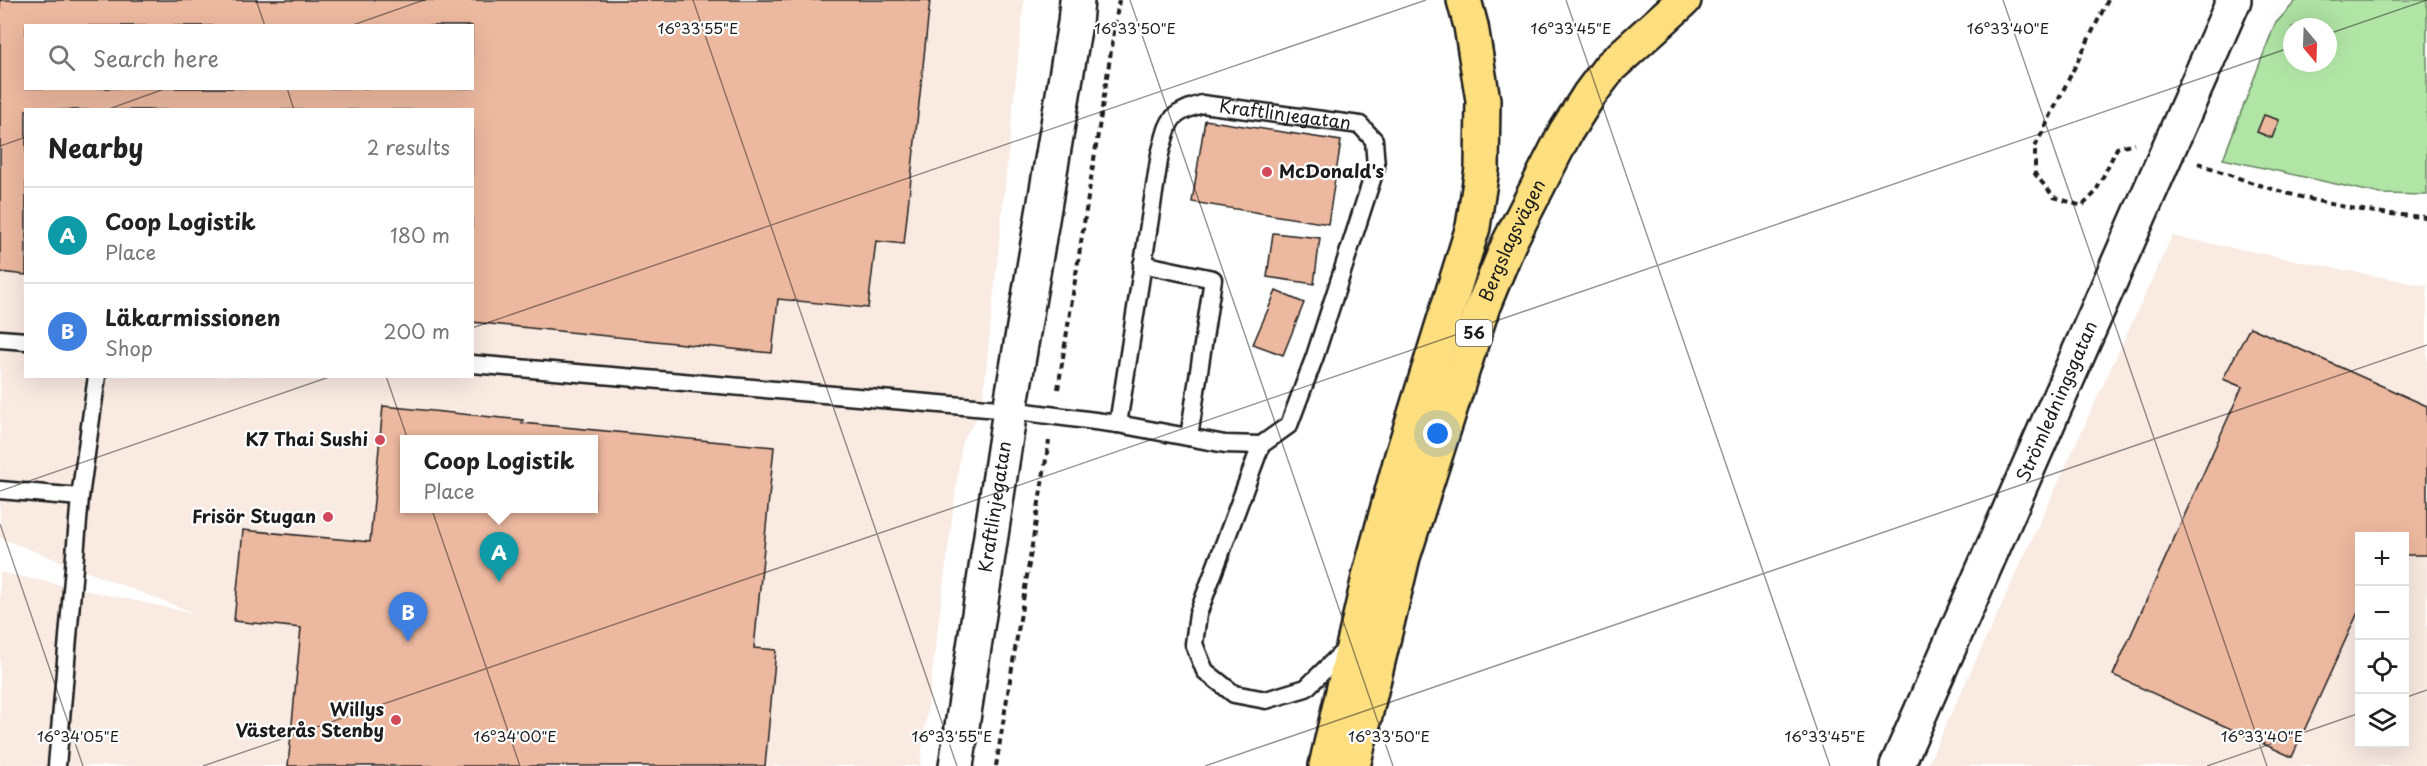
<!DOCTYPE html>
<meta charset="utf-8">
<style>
:root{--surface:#fff;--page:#f2f2f2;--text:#222;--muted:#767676;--line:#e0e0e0;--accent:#1a73e8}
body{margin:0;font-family:"Playpen Sans",sans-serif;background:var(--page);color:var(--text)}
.controls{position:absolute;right:18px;bottom:18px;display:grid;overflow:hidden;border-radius:0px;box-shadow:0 6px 24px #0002}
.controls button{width:54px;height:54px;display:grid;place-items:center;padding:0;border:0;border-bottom:2px solid var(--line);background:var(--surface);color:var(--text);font:30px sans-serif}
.compass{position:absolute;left:2283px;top:18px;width:54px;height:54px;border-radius:50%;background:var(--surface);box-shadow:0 6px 24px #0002;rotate:161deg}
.you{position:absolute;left:1438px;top:434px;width:21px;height:21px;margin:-15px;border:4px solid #fff;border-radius:50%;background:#1a73e8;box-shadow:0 0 0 9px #1a73e833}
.badge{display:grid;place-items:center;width:39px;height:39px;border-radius:50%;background:var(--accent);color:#fff;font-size:20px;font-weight:700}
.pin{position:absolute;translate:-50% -50px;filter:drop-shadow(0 2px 3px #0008)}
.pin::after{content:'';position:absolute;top:32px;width:21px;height:18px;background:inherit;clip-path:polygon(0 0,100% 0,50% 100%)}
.popup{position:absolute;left:400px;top:435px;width:198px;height:78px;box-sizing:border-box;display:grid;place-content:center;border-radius:0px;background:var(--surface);filter:drop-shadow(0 2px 4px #0005);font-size:20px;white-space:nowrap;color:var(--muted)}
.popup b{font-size:22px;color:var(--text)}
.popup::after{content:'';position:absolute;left:50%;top:100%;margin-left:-12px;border:12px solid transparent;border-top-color:var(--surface)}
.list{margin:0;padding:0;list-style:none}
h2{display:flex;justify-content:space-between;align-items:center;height:78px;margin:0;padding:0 24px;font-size:26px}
h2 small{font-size:20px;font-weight:400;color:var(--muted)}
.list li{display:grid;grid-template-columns:39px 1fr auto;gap:18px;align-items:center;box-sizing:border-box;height:96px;padding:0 24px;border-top:2px solid var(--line)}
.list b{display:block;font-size:22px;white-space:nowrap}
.list p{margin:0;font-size:20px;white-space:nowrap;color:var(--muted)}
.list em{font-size:20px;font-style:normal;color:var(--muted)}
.icon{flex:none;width:33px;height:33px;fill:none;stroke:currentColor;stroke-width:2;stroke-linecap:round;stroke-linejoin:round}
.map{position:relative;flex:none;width:2427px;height:766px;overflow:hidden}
.search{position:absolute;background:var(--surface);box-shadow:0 6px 24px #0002;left:24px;top:24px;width:450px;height:66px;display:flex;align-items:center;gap:15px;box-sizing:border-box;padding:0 21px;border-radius:0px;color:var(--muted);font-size:22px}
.panel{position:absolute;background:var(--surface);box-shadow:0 6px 24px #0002;left:24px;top:108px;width:450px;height:270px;border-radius:0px}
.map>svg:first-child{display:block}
.built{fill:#f9eae2;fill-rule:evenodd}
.green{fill:#b1e5a6;stroke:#668061;stroke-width:1.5;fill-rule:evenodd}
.building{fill:#ecb89f;stroke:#1c1c1c;stroke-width:1.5;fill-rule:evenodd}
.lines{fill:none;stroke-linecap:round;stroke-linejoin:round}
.service-casing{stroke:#1c1c1c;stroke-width:21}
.minor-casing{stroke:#1c1c1c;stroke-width:38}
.trunk-casing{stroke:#1c1c1c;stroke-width:38}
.path{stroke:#1c1c1c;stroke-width:4;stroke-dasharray:6 4.5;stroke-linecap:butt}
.service{stroke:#fff;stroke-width:16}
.minor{stroke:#fff;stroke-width:33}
.trunk{stroke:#fddf80;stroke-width:33}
.ticks{fill:none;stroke:#1c1c1c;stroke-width:1.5;stroke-opacity:0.45}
.poi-dot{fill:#d1495b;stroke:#fff;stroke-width:2}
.labels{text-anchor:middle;stroke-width:4.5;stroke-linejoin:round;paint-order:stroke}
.shield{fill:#fff;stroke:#606060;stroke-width:1.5}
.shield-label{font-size:16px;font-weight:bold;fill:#1c1c1c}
.street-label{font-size:18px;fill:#1c1c1c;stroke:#fff}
.poi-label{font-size:18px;font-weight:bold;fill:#1c1c1c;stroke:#fff;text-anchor:end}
.ticks-label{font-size:15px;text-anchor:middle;fill:#1c1c1c;stroke:#fff;stroke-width:4.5;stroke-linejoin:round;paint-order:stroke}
</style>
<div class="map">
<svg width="2427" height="766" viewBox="0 0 2427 766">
<rect width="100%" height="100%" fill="#fff"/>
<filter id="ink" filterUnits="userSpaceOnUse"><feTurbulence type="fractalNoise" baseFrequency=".0167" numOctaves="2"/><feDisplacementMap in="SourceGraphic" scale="12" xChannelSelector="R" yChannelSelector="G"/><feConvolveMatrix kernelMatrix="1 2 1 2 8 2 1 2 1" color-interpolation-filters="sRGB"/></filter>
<g filter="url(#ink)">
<g class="built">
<path d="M0,0H1024L982,409L962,442L920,766H0V572L197,614L0,538ZM26,26H472V88H26ZM26,110H472V376H26ZM404,440H594V508H404Z"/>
<path d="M2172,236L2427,286V766H1927ZM2360,536H2404V744H2360Z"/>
</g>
<path class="green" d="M2297,0H2427V195L2381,194L2223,159L2275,24ZM2292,27H2328V63H2292Z"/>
<g class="building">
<path d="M0,0H930L904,244L876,241L868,308L778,299L772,353L472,322V110H26V275L0,272ZM26,26H472V88H26Z"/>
<polygon points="2264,115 2279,120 2272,138 2257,132"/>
<polygon points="1205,120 1341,141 1328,224 1192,202"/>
<polygon points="1273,233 1320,238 1314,284 1267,277"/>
<polygon points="1276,291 1304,303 1283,355 1253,344"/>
<polygon points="2250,327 2427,406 2427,555 2404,555 2404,536 2360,536 2360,608 2292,757 2113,675 2242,387 2223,379"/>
<path d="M383,406L523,420L522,423L774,447L754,648L776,650L765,766H288L301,628L234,621L243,530L370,542ZM404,440H594V508H404Z"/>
</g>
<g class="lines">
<g class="service-casing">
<g id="service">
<polyline points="1142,264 1213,279 1189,437"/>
<polyline points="0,339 26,341"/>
<polyline points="472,364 1010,410 1118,424 1225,444 1261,445"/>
<path id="s1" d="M1118,424L1160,154C1170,120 1166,115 1202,104L1360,125L1374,140L1376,167L1315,356L1289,425L1261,445"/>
<polyline points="1261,445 1198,614 1194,644 1205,671 1234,694 1266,700 1306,688 1348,647"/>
<polyline points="0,490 80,497 97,376"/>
<polyline points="57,766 80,497"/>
</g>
</g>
<g class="minor-casing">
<g id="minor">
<path id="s2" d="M956,766L1010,410L1075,23L1077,0"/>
<path id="s3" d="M1897,766L2234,0"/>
</g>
</g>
<g class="trunk-casing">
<g id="trunk">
<polyline points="1326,766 1370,573 1401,459 1473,227 1482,169 1483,100 1471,26 1464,0"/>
<path id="s4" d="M1353,766L1403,557L1483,306L1509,243L1565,133L1589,95L1610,67L1684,0"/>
</g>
</g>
<g class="path">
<polyline points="2108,0 2035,147 2035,174 2054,197 2082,206 2095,193 2117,148 2134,143"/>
<path d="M2198,163C2271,192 2349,213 2427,217"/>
<polyline points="1058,389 1119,0"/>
<polyline points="996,766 1049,441"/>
</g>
<use href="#service" class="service"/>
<use href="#minor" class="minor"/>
<use href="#trunk" class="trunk"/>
</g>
</g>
<path class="ticks" d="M256,0L265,26M693,0L957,766M1130,0L1393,766M1566,0L1830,766M2003,0L2267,766M350,26L424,0M2328,34L2427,0M287,88L294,110M106,110L167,88M0,146L26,137M472,328L1426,0M386,376L520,766M0,491L332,376M0,524L83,766M2404,698L2427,690M203,766L2292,47M1205,766L2427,345M2207,766L2360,713"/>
<g class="poi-dot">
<circle cx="1267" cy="172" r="6"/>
<circle cx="380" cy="440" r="6"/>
<circle cx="328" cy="517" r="6"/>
<circle cx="396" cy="720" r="6"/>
</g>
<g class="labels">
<rect class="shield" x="1456" y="320" width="36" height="26" rx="4.5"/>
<g class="shield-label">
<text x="1474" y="339">56</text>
</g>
<g class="street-label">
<text dy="6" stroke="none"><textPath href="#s1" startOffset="428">Kraftlinjegatan</textPath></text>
<text dy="6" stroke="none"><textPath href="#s4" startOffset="550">Bergslagsvägen</textPath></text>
<text dy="6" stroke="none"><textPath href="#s3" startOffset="398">Strömledningsgatan</textPath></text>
<text dy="6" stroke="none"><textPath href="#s2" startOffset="262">Kraftlinjegatan</textPath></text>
</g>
<g class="poi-label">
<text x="1279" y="178" text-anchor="start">McDonald's</text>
<text x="368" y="446">K7 Thai Sushi</text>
<text x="316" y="523">Frisör Stugan</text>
<text x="384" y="716">Willys<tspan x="384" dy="21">Västerås Stenby</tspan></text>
</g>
</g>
<g class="ticks-label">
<text x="698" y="34">16°33'55"E</text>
<text x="1135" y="34">16°33'50"E</text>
<text x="1571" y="34">16°33'45"E</text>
<text x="2008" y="34">16°33'40"E</text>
<text x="78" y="742">16°34'05"E</text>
<text x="515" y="742">16°34'00"E</text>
<text x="952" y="742">16°33'55"E</text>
<text x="1389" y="742">16°33'50"E</text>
<text x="1825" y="742">16°33'45"E</text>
<text x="2262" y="742">16°33'40"E</text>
</g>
</svg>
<div class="controls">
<button>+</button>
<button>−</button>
<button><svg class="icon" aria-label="locate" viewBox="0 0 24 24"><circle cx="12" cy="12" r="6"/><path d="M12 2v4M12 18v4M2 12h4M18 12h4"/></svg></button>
<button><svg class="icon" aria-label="layers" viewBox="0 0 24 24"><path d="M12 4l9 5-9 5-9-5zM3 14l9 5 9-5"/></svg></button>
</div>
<svg class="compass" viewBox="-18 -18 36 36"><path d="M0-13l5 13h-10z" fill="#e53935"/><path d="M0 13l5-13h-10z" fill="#767676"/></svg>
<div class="you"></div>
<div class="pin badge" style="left:499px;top:582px;background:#0f9aa8">A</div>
<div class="popup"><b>Coop Logistik</b>Place</div>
<div class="pin badge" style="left:408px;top:642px;background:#3f7fe0">B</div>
<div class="search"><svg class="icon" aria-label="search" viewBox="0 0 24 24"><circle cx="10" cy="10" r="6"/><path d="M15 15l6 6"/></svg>Search here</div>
<section class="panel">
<h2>Nearby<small>2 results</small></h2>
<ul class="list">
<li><span class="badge" style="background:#0f9aa8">A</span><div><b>Coop Logistik</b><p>Place</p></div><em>180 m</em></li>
<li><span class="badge" style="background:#3f7fe0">B</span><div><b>Läkarmissionen</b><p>Shop</p></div><em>200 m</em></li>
</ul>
</section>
</div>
